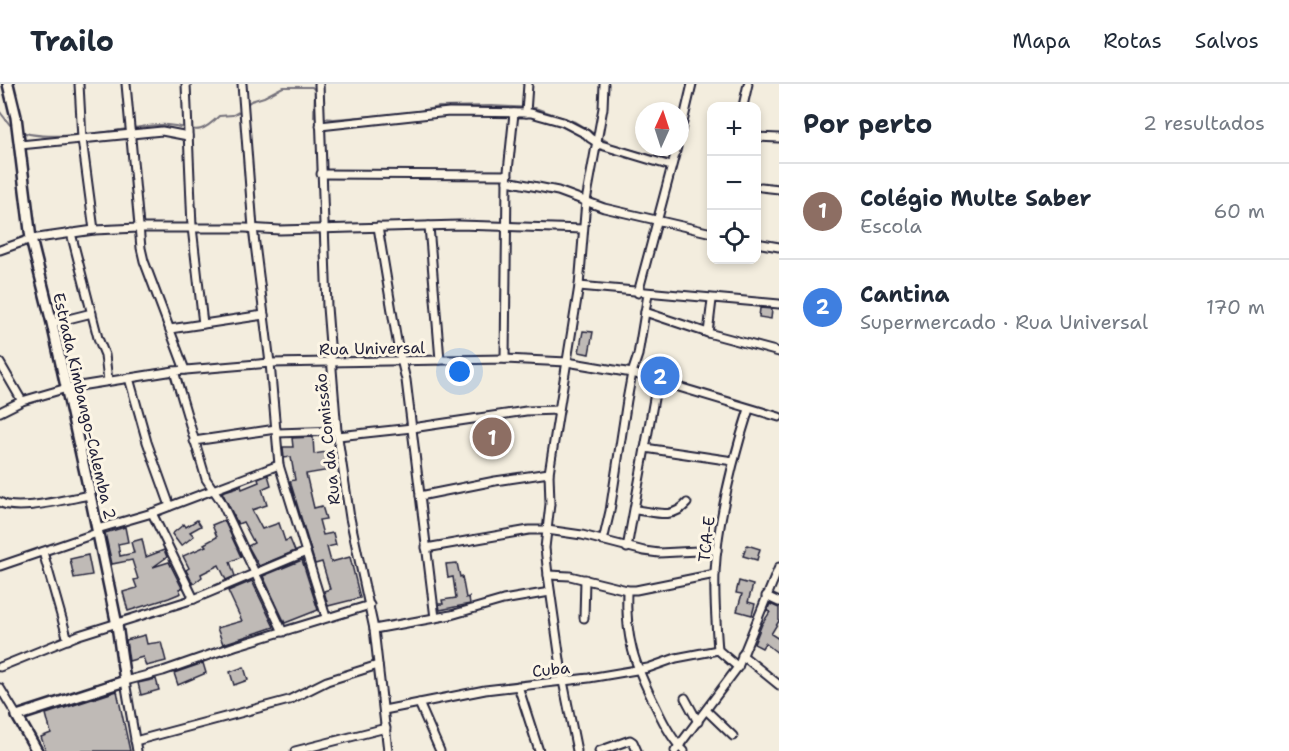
<!DOCTYPE html>
<html lang="pt">
<meta charset="utf-8">
<style>
:root{--surface:#fff;--page:#f2f2f3;--text:#1f2937;--muted:#747a83;--line:#e0e1e3;--accent:#c8321e}
body{margin:0;font-family:"Shantell Sans",sans-serif;background:var(--page);color:var(--text)}
.controls{position:absolute;right:18px;top:18px;display:grid;overflow:hidden;border-radius:12px;box-shadow:0 3px 9px #0003}
.controls button{width:54px;height:54px;display:grid;place-items:center;padding:0;border:0;border-bottom:2px solid var(--line);background:var(--surface);color:var(--text);font:30px sans-serif}
.compass{position:absolute;left:635px;top:18px;width:54px;height:54px;border-radius:50%;background:var(--surface);box-shadow:0 3px 9px #0003;rotate:3deg}
.you{position:absolute;left:460px;top:288px;width:21px;height:21px;margin:-15px;border:4px solid #fff;border-radius:50%;background:#1a73e8;box-shadow:0 0 0 9px #1a73e833}
.badge{display:grid;place-items:center;width:39px;height:39px;border-radius:50%;background:var(--accent);color:#fff;font-size:20px;font-weight:700}
.pin{position:absolute;translate:-50% -50%;border:3px solid #fff;box-shadow:0 2px 6px #0006}
.list{margin:0;padding:0;list-style:none}
h2{display:flex;justify-content:space-between;align-items:center;height:78px;margin:0;padding:0 24px;font-size:26px}
h2 small{font-size:20px;font-weight:400;color:var(--muted)}
.list li{display:grid;grid-template-columns:39px 1fr auto;gap:18px;align-items:center;box-sizing:border-box;height:96px;padding:0 24px;border-top:2px solid var(--line)}
.list b{display:block;font-size:22px;white-space:nowrap}
.list p{margin:0;font-size:20px;white-space:nowrap;color:var(--muted)}
.list em{font-size:20px;font-style:normal;color:var(--muted)}
.icon{flex:none;width:33px;height:33px;fill:none;stroke:currentColor;stroke-width:2;stroke-linecap:round;stroke-linejoin:round}
.map{position:relative;flex:none;width:779px;height:667px;overflow:hidden}
header{display:flex;align-items:center;gap:36px;box-sizing:border-box;height:84px;padding:0 30px;background:var(--surface);border-bottom:2px solid var(--line)}
header strong{font-size:28px}
nav{display:flex;gap:33px;margin-inline-start:auto;font-size:21px}
main{display:flex}
aside{flex:1;background:var(--surface)}
.map>svg:first-child{display:block}
.lines{fill:none;stroke-linecap:round;stroke-linejoin:round}
.stream{stroke:#75727b;stroke-width:2}
.building{fill:#bfbab6;stroke:#22223b;stroke-width:1.5}
.minor-casing{stroke:#22223b;stroke-width:11}
.secondary-casing{stroke:#22223b;stroke-width:14}
.minor{stroke:#fcf5e5;stroke-width:7}
.secondary{stroke:#fcf5e5;stroke-width:9}
.labels{text-anchor:middle;stroke-width:6;stroke-linejoin:round;paint-order:stroke}
.street-label{font-size:16px;fill:#22223b;stroke:#fcf5e5}
</style>
<header>
<strong>Trailo</strong>
<nav><a>Mapa</a><a>Rotas</a><a>Salvos</a></nav>
</header>
<main>
<div class="map">
<svg width="779" height="667" viewBox="0 0 779 667">
<rect width="100%" height="100%" fill="#f3edde"/>
<filter id="ink" filterUnits="userSpaceOnUse"><feTurbulence type="fractalNoise" baseFrequency=".0167" numOctaves="2"/><feDisplacementMap in="SourceGraphic" scale="12" xChannelSelector="R" yChannelSelector="G"/><feConvolveMatrix kernelMatrix="1 2 1 2 8 2 1 2 1" color-interpolation-filters="sRGB"/></filter>
<g filter="url(#ink)">
<g class="lines">
<g class="stream">
<polyline points="246,21 251,17 264,13 283,3 312,3 315,6 314,33 317,34"/>
<polyline points="0,28 10,41 15,44"/>
<polyline points="323,34 334,35 411,29 439,23 491,22 535,24 575,38 613,61 668,76"/>
<path d="M133,44C144,43 156,40 167,41C194,43 196,55 219,32L233,31L242,26"/>
<path d="M20,47C41,57 103,49 127,45"/>
</g>
</g>
<g class="building">
<polygon points="760,224 772,225 771,235 759,233"/>
<polygon points="583,247 593,248 589,270 579,268"/>
<polygon points="313,353 314,370 333,367 336,385 306,390 314,424 322,422 326,435 319,436 323,451 333,449 336,461 327,463 331,478 350,473 360,514 328,522 324,507 330,505 322,478 315,480 290,397 295,396 291,373 284,374 283,363 293,363 292,354"/>
<polygon points="268,391 271,401 262,405 267,421 252,426 262,445 279,439 285,457 290,455 295,467 259,482 248,462 254,459 243,438 238,440 222,408 241,402 242,405 259,398 258,395"/>
<polygon points="197,436 201,442 190,448 194,452 181,462 172,450 184,440 186,443"/>
<polygon points="224,436 241,473 230,478 235,492 226,496 219,481 201,490 202,493 193,500 186,486 189,484 183,472 206,462 204,460 217,453 212,441"/>
<polygon points="125,443 128,458 118,460 120,472 134,469 131,458 142,455 146,473 164,466 167,473 153,483 169,478 182,504 179,505 181,509 169,514 128,527 123,508 137,504 134,496 138,495 132,476 112,480 105,449"/>
<polygon points="747,461 760,465 757,476 743,472"/>
<polygon points="88,471 92,491 74,494 70,475"/>
<polygon points="302,476 318,526 285,539 263,492"/>
<polygon points="457,479 460,493 462,492 466,514 469,513 470,520 440,526 439,520 443,520 442,516 456,514 453,493 448,494 446,480"/>
<polygon points="252,497 274,543 223,560 217,544 242,537 228,507"/>
<polygon points="739,497 753,501 748,518 755,520 752,531 737,527 742,510 736,509"/>
<polygon points="770,520 779,524 779,537 771,550 779,555 779,570 765,559 762,564 754,560 762,540 770,528 767,527"/>
<polygon points="145,551 147,560 161,558 166,577 146,582 143,573 129,577 126,556"/>
<polygon points="203,579 206,589 178,601 174,589"/>
<polygon points="244,583 248,596 234,601 230,588"/>
<polygon points="156,595 159,606 141,611 138,599"/>
<polygon points="117,607 130,667 46,667 41,653 51,649 46,630"/>
</g>
<g class="lines">
<g class="minor-casing">
<g id="minor">
<polyline points="79,0 82,55 94,146"/>
<polyline points="126,0 141,164 144,177 185,286"/>
<polyline points="186,0 192,143 203,240"/>
<polyline points="242,0 253,144 270,279 279,381 326,533"/>
<polyline points="319,0 327,223 337,347 350,434 374,545 388,667"/>
<polyline points="743,22 748,0"/>
<polyline points="526,29 528,0"/>
<polyline points="320,42 449,28 531,29 563,38 586,50 590,54 601,61 671,82"/>
<polyline points="680,51 692,0"/>
<polyline points="756,53 779,54"/>
<polyline points="20,61 162,47 188,52"/>
<polyline points="321,90 508,91"/>
<polyline points="507,97 558,107 604,124 712,149"/>
<polyline points="761,103 779,105"/>
<polyline points="429,142 440,276"/>
<polyline points="378,143 398,263 406,296 435,534"/>
<polyline points="71,149 98,254 105,271 108,297"/>
<polyline points="756,159 779,163"/>
<polyline points="0,166 31,155 94,146 139,144 245,144 280,146 459,141 583,145"/>
<polyline points="579,202 779,220"/>
<polyline points="638,209 677,63"/>
<polyline points="645,228 708,249 779,268"/>
<polyline points="52,239 92,229"/>
<polyline points="170,245 264,231"/>
<polyline points="708,249 712,216"/>
<polyline points="505,275 507,97 514,29"/>
<polyline points="0,279 22,317"/>
<polyline points="174,287 206,395 221,417 283,548"/>
<polyline points="129,294 147,358 170,422"/>
<polyline points="0,328 22,317 67,304 174,287 270,279 505,275 567,278 632,289 779,333"/>
<polyline points="277,349 337,347"/>
<polyline points="338,352 412,344 526,327 559,326"/>
<polyline points="194,357 276,345"/>
<polyline points="645,364 733,377"/>
<polyline points="420,412 495,397 549,389"/>
<path d="M0,418C15,429 71,414 90,411"/>
<path d="M636,426C656,428 672,436 687,419"/>
<polyline points="152,429 194,515"/>
<polyline points="97,445 152,429 279,381"/>
<polyline points="603,457 610,427 627,316 632,289 638,271 648,210"/>
<polyline points="426,464 529,446 547,446 582,451 644,467 659,469 717,466"/>
<polyline points="627,464 657,298"/>
<polyline points="43,468 68,556"/>
<polyline points="0,482 97,449"/>
<polyline points="548,491 570,492 627,506 636,506 715,490"/>
<path d="M627,506C625,554 634,580 656,623C663,638 672,656 684,667"/>
<polyline points="766,512 779,518"/>
<polyline points="584,534 585,495"/>
<polyline points="374,545 451,531 503,516 550,508"/>
<polyline points="742,571 779,601"/>
<polyline points="0,583 79,551 194,515 306,468"/>
<path d="M738,583L718,566C716,540 714,514 715,488C718,432 732,378 749,325"/>
<polyline points="518,602 539,667"/>
<polyline points="0,604 17,632"/>
<polyline points="685,614 698,638"/>
<polyline points="419,619 440,667"/>
<polyline points="384,626 485,606 589,594 648,584 676,574 718,566"/>
<polyline points="707,627 733,652"/>
<polyline points="135,657 289,616 327,597 378,581"/>
<polyline points="137,667 125,597 163,587 235,562 370,521"/>
<polyline points="295,667 386,644"/>
<polyline points="577,667 563,597 548,491 545,464 550,420 549,389 579,202 586,117 603,24 604,0"/>
<polyline points="599,667 630,656 633,658 637,667"/>
<polyline points="675,667 738,583 779,483"/>
</g>
</g>
<g class="secondary-casing">
<polyline id="secondary" points="8,0 16,33 31,155 52,239 90,411 117,541 125,597 17,632 37,667"/>
</g>
<use href="#minor" class="minor"/>
<use href="#secondary" class="secondary"/>
</g>
</g>
<g class="labels">
<g class="street-label">
<text transform="translate(372 264) rotate(-1)" y="6">Rua Universal</text>
<text transform="translate(85 322) rotate(77)" y="6">Estrada Kimbango-Calemba 2</text>
<text transform="translate(327 355) rotate(-96)" y="6">Rua da Comissão</text>
<text transform="translate(706 455) rotate(-83)" y="6">TCA-E</text>
<text transform="translate(551 585) rotate(-6)" y="6">Cuba</text>
</g>
</g>
</svg>
<div class="controls">
<button>+</button>
<button>−</button>
<button><svg class="icon" aria-label="locate" viewBox="0 0 24 24"><circle cx="12" cy="12" r="6"/><path d="M12 2v4M12 18v4M2 12h4M18 12h4"/></svg></button>
</div>
<svg class="compass" viewBox="-18 -18 36 36"><path d="M0-13l5 13h-10z" fill="#e53935"/><path d="M0 13l5-13h-10z" fill="#747a83"/></svg>
<div class="you"></div>
<div class="pin badge" style="left:492px;top:353px;background:#8d6e63">1</div>
<div class="pin badge" style="left:660px;top:292px;background:#3f7fe0">2</div>
</div>
<aside>
<h2>Por perto<small>2 resultados</small></h2>
<ul class="list">
<li><span class="badge" style="background:#8d6e63">1</span><div><b>Colégio Multe Saber</b><p>Escola</p></div><em>60 m</em></li>
<li><span class="badge" style="background:#3f7fe0">2</span><div><b>Cantina</b><p>Supermercado · Rua Universal</p></div><em>170 m</em></li>
</ul>
</aside>
</main>
